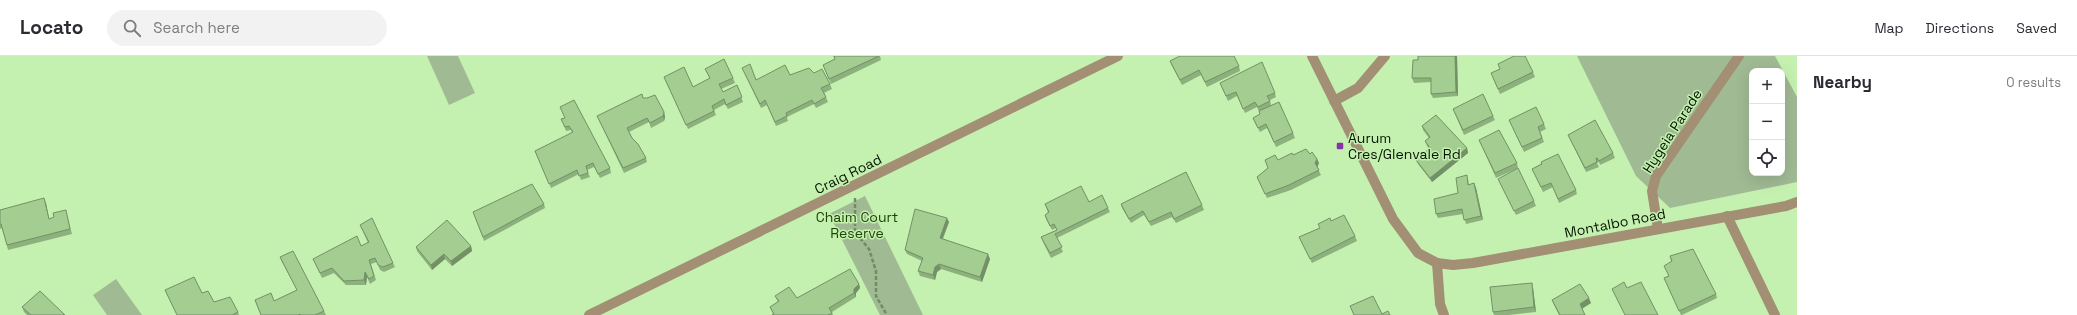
<!DOCTYPE html>
<meta charset="utf-8">
<style>
:root{--surface:#fff;--page:#f2f2f3;--text:#2b2b33;--muted:#7c7c81;--line:#e1e1e2}
body{margin:0;font-family:"Space Grotesk",sans-serif;background:var(--page);color:var(--text)}
.controls{position:absolute;right:12px;top:12px;display:grid;overflow:hidden;border-radius:8px;box-shadow:0 4px 16px #0002}
.controls button{width:36px;height:36px;display:grid;place-items:center;padding:0;border:0;border-bottom:1px solid var(--line);background:var(--surface);color:var(--text);font:20px sans-serif}
.list{margin:0;padding:0;list-style:none}
h2{display:flex;justify-content:space-between;align-items:center;height:52px;margin:0;padding:0 16px;font-size:17px}
h2 small{font-size:13px;font-weight:400;color:var(--muted)}
.icon{flex:none;width:22px;height:22px;fill:none;stroke:currentColor;stroke-width:2;stroke-linecap:round;stroke-linejoin:round}
.map{position:relative;flex:none;width:1797px;height:259px;overflow:hidden}
header{display:flex;align-items:center;gap:24px;box-sizing:border-box;height:56px;padding:0 20px;background:var(--surface);border-bottom:1px solid var(--line)}
header strong{font-size:19px}
nav{display:flex;gap:22px;margin-inline-start:auto;font-size:14px}
.search{width:280px;height:36px;background:var(--page);display:flex;align-items:center;gap:10px;box-sizing:border-box;padding:0 14px;border-radius:22px;color:var(--muted);font-size:15px}
main{display:flex}
aside{flex:1;background:var(--surface)}
.map>svg:first-child{display:block}
.green{fill:#a0ba94;fill-rule:evenodd}
.lines{fill:none;stroke-linecap:round;stroke-linejoin:round}
.path{stroke:#6e8e61;stroke-width:2.5;stroke-dasharray:4 2;stroke-linecap:butt}
.minor{stroke:#a28f74;stroke-width:10}
.tertiary{stroke:#a28f74;stroke-width:10}
.wall{fill:#8db17d}
.shaded-wall{fill:#739066}
.building{fill:#a4ce91;stroke:#739066}
.poi-dot{fill:#8634a3;stroke:#c4f1b0;stroke-width:1.5}
.labels{text-anchor:middle;stroke-width:3;stroke-linejoin:round;paint-order:stroke}
.street-label{font-size:14px;fill:#061501;stroke:#c4f1b0}
.poi-label{font-size:14px;fill:#061501;stroke:#c4f1b0;text-anchor:start}
.park-label{font-size:14px;fill:#1e4403;stroke:#c4f1b0}
</style>
<header>
<strong>Locato</strong>
<div class="search"><svg class="icon" aria-label="search" viewBox="0 0 24 24"><circle cx="10" cy="10" r="6"/><path d="M15 15l6 6"/></svg>Search here</div>
<nav><a>Map</a><a>Directions</a><a>Saved</a></nav>
</header>
<main>
<div class="map">
<svg width="1797" height="259" viewBox="0 0 1797 259">
<rect width="100%" height="100%" fill="#c4f1b0"/>
<g class="green">
<polygon points="427,0 458,0 475,37 449,49"/>
<path d="M1577,0H1775L1797,41V126L1670,152L1636,120ZM1752,15H1782V117H1752Z"/>
<polygon points="865,140 923,259 880,259 829,158"/>
<polygon points="116,223 142,259 107,259 93,239"/>
</g>
<g class="lines">
<polyline class="path" points="855,142 855,176 869,193 876,215 876,240 887,259"/>
<g class="minor">
<polyline points="1334,45 1358,32 1385,0"/>
<polyline points="1727,160 1775,259"/>
<polyline points="1658,173 1652,135 1656,120 1739,0"/>
<polyline points="1437,207 1440,248 1444,259"/>
<polyline points="589,259 1118,0"/>
</g>
<polyline class="tertiary" points="1312,0 1393,163 1418,197 1437,207 1453,209 1473,207 1786,150 1797,146"/>
</g>
<g class="wall">
<polygon points="833,0 880,0 881,4 831,28 823,9 835,3"/>
<polygon points="1457,0 1458,40 1433,42 1431,38 1431,26 1414,27 1412,22 1418,4"/>
<polygon points="1170,5 1239,10 1240,15 1207,31 1201,19 1182,29 1172,10"/>
<polygon points="742,12 756,24 790,19 814,17 830,28 832,33 824,37 828,46 816,52 814,48 787,61 788,65 776,70 767,49 761,52"/>
<polygon points="705,13 733,22 735,27 721,33 723,36 737,29 743,46 728,53 725,48 714,54 716,59 688,73 664,21 693,31 710,23"/>
<polygon points="1533,16 1535,21 1500,38 1493,22"/>
<polygon points="1220,27 1275,37 1276,41 1270,44 1271,49 1293,77 1295,82 1276,91 1267,72 1260,76 1255,67 1253,62 1260,58 1257,51 1245,57 1237,40 1228,45"/>
<polygon points="643,42 664,56 665,61 664,65 651,72 649,66 629,76 632,82 646,102 647,106 624,117 597,60"/>
<polygon points="1453,53 1493,60 1495,64 1464,79"/>
<polygon points="565,62 610,112 611,117 600,122 594,111 587,114 590,121 581,124 579,118 551,132 535,95 572,77 571,74 566,75 561,63"/>
<polygon points="1509,64 1544,68 1546,73 1540,76 1544,86 1524,96"/>
<polygon points="1422,70 1467,92 1468,97 1432,126 1418,108 1416,104 1429,93 1427,90 1425,85 1429,82 1423,74"/>
<polygon points="1568,79 1613,97 1615,102 1600,109 1599,106 1597,107 1599,111 1586,116"/>
<polygon points="1479,84 1517,107 1518,112 1496,122"/>
<polygon points="1310,98 1317,103 1319,107 1317,111 1321,119 1291,134 1267,142 1257,121 1278,104"/>
<polygon points="1541,106 1576,134 1577,138 1559,147 1553,131 1543,136 1532,113 1541,108"/>
<polygon points="1468,123 1469,129 1474,127 1476,132 1483,164 1466,168 1463,158 1438,162 1436,158 1458,137"/>
<polygon points="1498,123 1534,145 1536,150 1516,159"/>
<polygon points="1089,146 1108,152 1110,156 1057,182 1063,196 1051,202 1043,186 1041,181 1057,174 1056,172 1052,174 1046,163 1045,159 1048,157 1045,148"/>
<polygon points="46,147 49,163 67,159 72,178 8,194 2,172 0,173 0,154"/>
<polygon points="544,148 545,152 484,185 473,156"/>
<polygon points="1121,148 1202,149 1204,154 1176,167 1172,161 1151,170 1144,159 1131,167 1122,152"/>
<polygon points="1331,165 1355,180 1357,185 1312,207 1299,181 1320,172"/>
<polygon points="949,166 943,183 990,203 982,226 941,213 937,216 935,224 920,220 918,215 922,205 907,198 905,194"/>
<polygon points="360,169 393,207 395,211 384,216 380,214 377,206 371,208 376,224 370,228 367,221 366,229 346,229 334,217 322,222 313,203 361,190 368,187"/>
<polygon points="471,190 472,195 452,210 445,203 432,214 417,195 416,191"/>
<polygon points="1670,200 1716,238 1717,242 1682,259 1681,259 1664,222 1668,220 1671,205"/>
<polygon points="280,201 324,255 326,259 261,259 255,244 274,245 297,234 282,206"/>
<polygon points="859,228 860,232 856,237 856,241 832,256 833,259 772,259 773,258 770,251 778,246 775,240 797,242"/>
<polygon points="1533,232 1536,256 1509,259 1494,259 1493,256"/>
<polygon points="1627,232 1658,259 1625,259 1612,233"/>
<polygon points="165,234 202,237 214,246 238,256 239,259 177,259"/>
<polygon points="1552,244 1591,247 1582,253 1585,259 1559,259 1554,249"/>
<polygon points="22,251 65,259 27,259 24,256"/>
</g>
<g class="shaded-wall">
<polygon points="1455,0 1457,0 1458,40 1456,36"/>
<polygon points="664,56 665,61 664,65 663,60"/>
<polygon points="1467,92 1468,97 1432,126 1430,122"/>
<polygon points="1317,103 1319,107 1317,112 1315,107"/>
<polygon points="1474,127 1476,132 1483,164 1481,160"/>
<polygon points="44,142 46,147 50,168 49,163"/>
<polygon points="947,162 949,166 941,186 940,182"/>
<polygon points="471,190 472,195 452,210 451,205"/>
<polygon points="444,198 445,203 432,214 431,209"/>
<polygon points="988,198 990,203 982,226 980,221"/>
<polygon points="939,208 941,213 937,216 935,224 933,219 935,211"/>
<polygon points="365,216 367,221 366,229 364,224"/>
<polygon points="1532,227 1533,232 1536,256 1534,251"/>
<polygon points="859,228 860,232 856,237 856,241 854,237 854,233"/>
<polygon points="1589,242 1591,247 1581,253 1580,248"/>
</g>
<g class="building">
<polygon points="834,0 879,0 829,23 823,9 835,3"/>
<polygon points="1180,0 1234,0 1239,10 1205,26 1199,14 1180,24 1170,5"/>
<polygon points="1418,0 1455,0 1456,36 1431,38 1431,22 1412,22 1413,4 1418,4"/>
<polygon points="1514,0 1525,0 1533,16 1498,33 1491,17 1500,13 1498,8"/>
<polygon points="724,3 733,22 719,28 723,36 737,29 742,41 726,49 724,43 712,50 714,55 686,69 664,21 684,11 693,31 710,22 705,13"/>
<polygon points="1262,6 1275,37 1267,40 1270,45 1258,51 1255,46 1243,53 1236,36 1226,40 1220,27"/>
<polygon points="750,8 756,24 785,9 790,19 809,12 814,17 822,13 830,28 821,32 826,41 814,48 812,44 786,57 787,60 775,66 765,44 760,48 742,12"/>
<polygon points="642,38 643,42 647,42 655,39 664,56 663,60 650,67 647,62 627,72 632,82 638,88 646,102 623,112 597,60"/>
<polygon points="1483,38 1493,60 1463,74 1453,53"/>
<polygon points="574,44 610,112 598,118 593,107 586,110 588,117 579,120 577,114 549,128 535,95 573,76 569,70 565,71 561,63 565,62 560,51"/>
<polygon points="1279,46 1293,77 1274,86 1266,68 1258,72 1253,62 1260,58 1259,55"/>
<polygon points="1536,51 1544,68 1538,71 1542,82 1522,91 1509,64"/>
<polygon points="1436,59 1467,92 1430,122 1416,104 1430,92 1425,85 1430,81 1422,70"/>
<polygon points="1595,64 1613,97 1599,105 1597,102 1596,102 1597,106 1585,112 1568,79"/>
<polygon points="1499,74 1517,107 1495,117 1479,84"/>
<polygon points="1306,93 1310,98 1312,96 1317,103 1315,107 1319,114 1289,129 1265,138 1257,121 1268,112 1265,104 1275,99 1278,104 1292,97 1293,99"/>
<polygon points="1558,98 1576,134 1558,143 1551,127 1541,131 1532,113 1542,108 1541,106"/>
<polygon points="1518,112 1534,145 1514,155 1498,123"/>
<polygon points="1186,116 1202,149 1174,163 1171,156 1149,166 1143,155 1129,163 1121,148"/>
<polygon points="1467,119 1468,129 1474,127 1481,160 1464,164 1462,153 1436,158 1434,143 1458,137 1456,122"/>
<polygon points="532,128 544,148 483,181 473,156"/>
<polygon points="1081,130 1089,146 1102,139 1108,152 1055,178 1062,191 1050,197 1041,181 1057,174 1054,168 1050,170 1045,159 1049,156 1045,148"/>
<polygon points="44,142 49,163 54,161 53,157 66,154 70,173 7,189 1,168 0,168 0,154"/>
<polygon points="915,153 947,162 940,182 988,198 980,221 939,208 935,211 933,219 918,215 923,202 905,194"/>
<polygon points="1344,159 1355,180 1310,203 1299,181 1320,172 1318,168 1330,162 1331,165"/>
<polygon points="372,162 393,207 383,211 378,209 375,202 369,204 374,220 369,223 365,216 364,224 344,225 332,212 320,217 313,203 357,180 361,190 369,186 360,169"/>
<polygon points="447,164 471,190 451,205 444,198 431,209 416,191"/>
<polygon points="1693,193 1716,238 1679,255 1664,222 1669,220 1664,210 1672,205 1670,200"/>
<polygon points="293,195 324,255 315,259 300,259 300,258 298,259 261,259 255,244 271,237 274,245 297,234 280,201"/>
<polygon points="850,213 859,228 854,233 854,237 829,252 832,257 828,259 772,259 774,258 770,251 779,245 775,240 789,231 797,242"/>
<polygon points="194,221 202,237 208,235 214,246 230,241 238,256 232,259 177,259 165,234"/>
<polygon points="1624,226 1627,232 1641,226 1658,259 1625,259 1612,233"/>
<polygon points="1532,227 1534,251 1493,256 1490,231"/>
<polygon points="1580,228 1589,242 1580,248 1585,259 1560,259 1552,244"/>
<polygon points="40,235 65,259 31,259 22,251"/>
<polygon points="1373,240 1382,258 1388,255 1390,259 1354,259 1350,250"/>
</g>
<rect class="poi-dot" x="1336" y="86" width="8" height="8" rx="2"/>
<g class="labels">
<g class="street-label">
<text transform="translate(1672 75) rotate(-57)" y="5">Hygeia Parade</text>
<text transform="translate(848 118) rotate(-26)" y="5">Craig Road</text>
<text transform="translate(1615 167) rotate(-11)" y="5">Montalbo Road</text>
</g>
<g class="poi-label">
<text x="1348" y="87">Aurum<tspan x="1348" dy="16">Cres/Glenvale Rd</tspan></text>
</g>
<g class="park-label">
<text x="857" y="166">Chaim Court<tspan x="857" dy="16">Reserve</tspan></text>
</g>
</g>
</svg>
<div class="controls">
<button>+</button>
<button>−</button>
<button><svg class="icon" aria-label="locate" viewBox="0 0 24 24"><circle cx="12" cy="12" r="6"/><path d="M12 2v4M12 18v4M2 12h4M18 12h4"/></svg></button>
</div>
</div>
<aside>
<h2>Nearby<small>0 results</small></h2>
<ul class="list">
</ul>
</aside>
</main>
